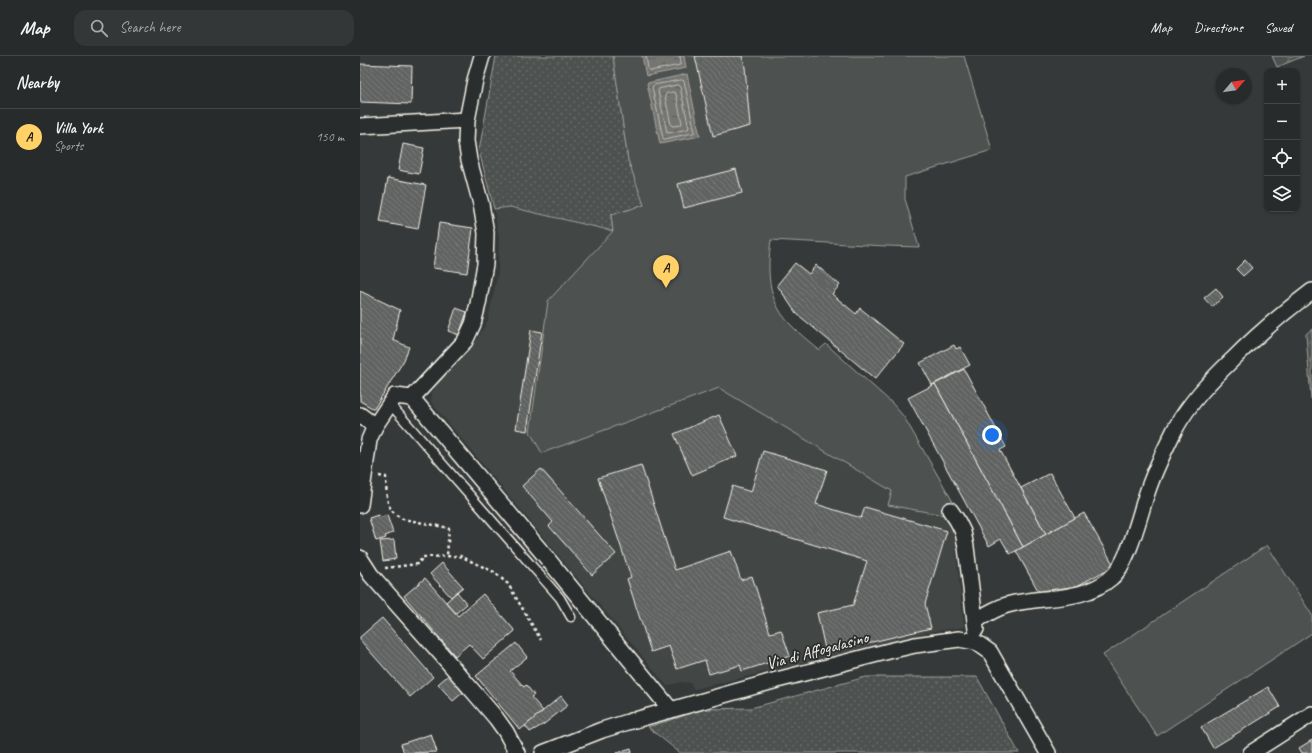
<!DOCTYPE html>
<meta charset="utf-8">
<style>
:root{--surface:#282b2b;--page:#343737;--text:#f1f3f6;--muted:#a5a7a9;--line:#444747;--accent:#ffd166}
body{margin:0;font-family:Caveat,sans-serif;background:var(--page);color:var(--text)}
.controls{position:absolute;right:12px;top:12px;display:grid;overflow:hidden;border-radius:8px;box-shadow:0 1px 3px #0004}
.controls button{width:36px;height:36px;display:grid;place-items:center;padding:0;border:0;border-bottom:1px solid var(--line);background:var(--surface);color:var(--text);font:20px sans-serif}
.compass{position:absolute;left:856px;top:12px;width:36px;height:36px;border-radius:50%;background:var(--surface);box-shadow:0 1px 3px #0004;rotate:61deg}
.you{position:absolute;left:632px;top:379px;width:14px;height:14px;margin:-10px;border:3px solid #fff;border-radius:50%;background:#1a73e8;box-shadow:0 0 0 6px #1a73e833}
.badge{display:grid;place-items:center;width:26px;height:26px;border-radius:50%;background:var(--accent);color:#111;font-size:13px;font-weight:700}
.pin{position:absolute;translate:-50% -33px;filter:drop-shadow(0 1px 2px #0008)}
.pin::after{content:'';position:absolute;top:21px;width:14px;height:12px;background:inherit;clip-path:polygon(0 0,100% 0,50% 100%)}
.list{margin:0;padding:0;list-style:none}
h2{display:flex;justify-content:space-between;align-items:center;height:52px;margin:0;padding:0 16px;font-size:17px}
h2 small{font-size:13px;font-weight:400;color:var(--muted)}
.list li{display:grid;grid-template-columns:26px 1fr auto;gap:12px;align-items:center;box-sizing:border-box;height:56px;padding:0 16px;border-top:1px solid var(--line)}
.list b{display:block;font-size:15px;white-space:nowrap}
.list p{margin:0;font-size:13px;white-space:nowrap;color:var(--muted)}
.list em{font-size:13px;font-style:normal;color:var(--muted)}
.icon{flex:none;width:22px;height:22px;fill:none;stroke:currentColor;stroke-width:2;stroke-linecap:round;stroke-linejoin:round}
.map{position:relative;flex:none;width:952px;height:697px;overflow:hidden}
header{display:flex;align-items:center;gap:24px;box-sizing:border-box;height:56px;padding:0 20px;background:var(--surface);border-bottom:1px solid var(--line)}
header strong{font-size:19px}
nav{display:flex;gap:22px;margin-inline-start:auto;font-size:14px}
.search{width:280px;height:36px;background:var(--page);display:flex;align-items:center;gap:10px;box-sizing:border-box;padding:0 14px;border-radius:12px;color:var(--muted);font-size:15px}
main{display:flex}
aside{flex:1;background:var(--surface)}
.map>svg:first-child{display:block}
.built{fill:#434645}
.grass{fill:url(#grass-dots);stroke:#a1a19c}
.forest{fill:url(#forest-firs);stroke:#a1a19c}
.pitch{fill:#4e514f;stroke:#a1a19c}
.water{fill:url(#water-ripples);stroke:#a8a7a1}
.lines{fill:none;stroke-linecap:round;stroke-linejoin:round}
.shore{stroke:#c1bfb9;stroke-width:1}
.building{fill:url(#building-back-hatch);stroke:#f4f1e8}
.lane-casing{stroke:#f4f1e8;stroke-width:11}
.street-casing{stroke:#f4f1e8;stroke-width:18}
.path{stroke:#f4f1e8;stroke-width:2.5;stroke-dasharray:3 3;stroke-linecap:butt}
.lane{stroke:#2a2d2e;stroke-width:8}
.street{stroke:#2a2d2e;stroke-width:15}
.labels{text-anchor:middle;stroke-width:3.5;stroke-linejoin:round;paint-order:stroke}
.street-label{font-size:17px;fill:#f4f1e8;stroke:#2a2d2e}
</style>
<header>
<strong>Map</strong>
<div class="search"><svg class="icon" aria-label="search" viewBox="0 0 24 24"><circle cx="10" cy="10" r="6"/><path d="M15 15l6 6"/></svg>Search here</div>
<nav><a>Map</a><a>Directions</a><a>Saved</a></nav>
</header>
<main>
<aside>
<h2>Nearby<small></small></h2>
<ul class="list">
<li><span class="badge">A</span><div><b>Villa York</b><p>Sports</p></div><em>150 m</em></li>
</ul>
</aside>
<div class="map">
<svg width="952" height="697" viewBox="0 0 952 697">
<defs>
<pattern id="grass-dots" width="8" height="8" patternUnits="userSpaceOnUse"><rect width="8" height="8" fill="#4e514f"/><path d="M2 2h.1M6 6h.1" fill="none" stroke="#686a68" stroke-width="1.8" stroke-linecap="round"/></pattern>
<pattern id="forest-firs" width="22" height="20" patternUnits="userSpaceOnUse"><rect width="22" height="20" fill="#4e514f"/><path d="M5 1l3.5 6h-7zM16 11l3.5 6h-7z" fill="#686a68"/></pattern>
<pattern id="water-ripples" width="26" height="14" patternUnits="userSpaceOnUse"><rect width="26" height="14" fill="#757572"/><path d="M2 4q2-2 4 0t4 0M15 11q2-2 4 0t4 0" fill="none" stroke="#5f5e5c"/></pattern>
<pattern id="building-back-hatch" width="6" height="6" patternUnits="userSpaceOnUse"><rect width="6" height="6" fill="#616362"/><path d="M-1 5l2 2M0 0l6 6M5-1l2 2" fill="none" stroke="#787a78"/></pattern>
</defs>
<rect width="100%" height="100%" fill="#363939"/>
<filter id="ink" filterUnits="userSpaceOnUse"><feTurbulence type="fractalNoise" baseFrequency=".025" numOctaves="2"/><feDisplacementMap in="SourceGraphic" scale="8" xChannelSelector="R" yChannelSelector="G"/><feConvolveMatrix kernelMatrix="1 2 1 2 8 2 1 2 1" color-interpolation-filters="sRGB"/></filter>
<g filter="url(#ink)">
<polygon class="built" points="150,151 253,175 188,245 182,397 359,332 532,435 528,449 584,459 594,478 604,571 575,575 334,633 330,627 321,626 307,630 71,346 72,337 77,329 113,290 128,264 138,217 139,181 134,153"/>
<g class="grass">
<polygon points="136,0 253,0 268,104 285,149 251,159 253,175 150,151 134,153 119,95"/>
<polygon points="506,621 617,621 659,697 320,697 288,671 345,653 391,652"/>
</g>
<g class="forest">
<polygon points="912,0 944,0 917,11"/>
<polygon points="952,273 952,342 951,343 946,278"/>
</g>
<g class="pitch">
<path d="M253,0H604L632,94L545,121V143L559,191L526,190L411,184C407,215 407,243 429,267C438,277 449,285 459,294L466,288L532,347L544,361L596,451L584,459L528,449L532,435L359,332L182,397L170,376L188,245L253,175L251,159L284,149L268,104Z"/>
<polygon points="907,489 952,559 952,577 797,680 743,599"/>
</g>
<g class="water">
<polygon points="282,0 324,0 326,12 286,20"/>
<polygon points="327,18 340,80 300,88 287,27"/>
</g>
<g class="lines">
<g class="shore">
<polyline points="286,0 288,13 290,15 320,9 321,7 320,0"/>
<polygon points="322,24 324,25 335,76 333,77 304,83 303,82 292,31 294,29"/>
<polygon points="318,29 320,31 329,72 328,73 308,77 307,76 298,35 299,33"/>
<polygon points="314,36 316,38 322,67 321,69 313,70 311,69 305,40 306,38"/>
</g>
</g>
<g class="building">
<polygon points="335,0 382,0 385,11 390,70 353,80"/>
<polygon points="0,8 52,10 51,48 0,46"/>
<polygon points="43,88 64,92 59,118 38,114"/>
<polygon points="376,113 382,137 324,152 318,128"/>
<polygon points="28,122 66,129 58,173 20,166"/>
<polygon points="79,167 113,172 107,217 73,212"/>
<polygon points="885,204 892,212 883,220 876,213"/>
<polygon points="435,207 449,218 456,209 480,229 472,238 496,258 500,252 544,288 515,323 436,257 417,229"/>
<polygon points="856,232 863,241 852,251 844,242"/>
<polygon points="0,235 40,254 33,284 49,291 44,304 14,353 0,345"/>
<polygon points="96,252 107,256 99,279 88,275"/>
<polygon points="171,274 182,276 167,375 156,373"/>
<polygon points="594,289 596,293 600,291 610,309 572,329 560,307"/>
<polygon points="604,313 646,391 640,394 686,478 663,491 575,328"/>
<polygon points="575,328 663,491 650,498 641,483 629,490 548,342"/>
<polygon points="359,359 377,400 332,419 314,378"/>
<polygon points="403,395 467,414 456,448 501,462 505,451 587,475 565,548 571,572 466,597 457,557 493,549 507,505 363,461 372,430 391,436"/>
<polygon points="281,409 315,514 371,495 381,524 392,520 410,577 421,574 430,600 382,615 380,609 349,618 345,604 317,613 309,590 291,596 267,523 271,521 238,422"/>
<polygon points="181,413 256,498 232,519 189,470 193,466 162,430"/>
<polygon points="690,417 715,462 686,478 661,432"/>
<polygon points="724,457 753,508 752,511 702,538 680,538 656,495"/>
<polygon points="18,459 19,462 27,459 33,477 25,480 26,482 16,485 9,462"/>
<polygon points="34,484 36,503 23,505 20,485"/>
<polygon points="82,507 103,531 91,541 70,518"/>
<polygon points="65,522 98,560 123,538 155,575 123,603 109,588 95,600 44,540"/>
<polygon points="97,536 107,548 96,557 86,546"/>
<polygon points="22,562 73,621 50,641 0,584 0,581"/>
<polygon points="156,587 167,601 150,615 164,631 166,629 174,639 171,641 183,655 160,674 116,620"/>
<polygon points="91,617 106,634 93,645 78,628"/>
<polygon points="908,631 920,651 853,692 841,671"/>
<polygon points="201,640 208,649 184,668 170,676 165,670"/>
<polygon points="71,678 77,696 44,697 41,688"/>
<polygon points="952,684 952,697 942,697 939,692"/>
<polygon points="271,692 272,697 255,697"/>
</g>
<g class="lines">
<g class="lane-casing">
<polyline id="lane" points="30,348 200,542 211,561"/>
</g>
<g class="street-casing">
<g id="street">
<polyline points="122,0 115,24 107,64 106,85 109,104 121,148 126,177 125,208 118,248 113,268 105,285 52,342 186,501 311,654"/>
<polyline points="0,70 107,64"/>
<polyline points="0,359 15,370"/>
<polyline points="0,449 9,384 15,370 35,340 52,342"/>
<polyline points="590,454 597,464 603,476 606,491 616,573"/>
<polyline points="0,502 11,519 82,599 136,662 146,676 157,697"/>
<path d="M615,565C625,559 636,552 647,549C682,539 722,547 751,522C769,508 780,456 788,434C795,413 805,393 815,373C830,346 850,325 872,304C897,279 924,256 952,235"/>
<polyline points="183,697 242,674 268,666 417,624 529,595 555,589 599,583 616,586 630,596 688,697"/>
<polyline points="891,697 952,658"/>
</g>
</g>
<g class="path">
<path d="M19,420L26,421C27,439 24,454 43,463L89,472L87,500"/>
<polyline points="25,512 58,508 63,501 100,500 134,516 148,528 181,584"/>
</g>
<use href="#lane" class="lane"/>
<use href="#street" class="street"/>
</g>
</g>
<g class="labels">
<g class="street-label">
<text transform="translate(457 594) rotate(-15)" y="6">Via di Affogalasino</text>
</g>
</g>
</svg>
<div class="controls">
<button>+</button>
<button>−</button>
<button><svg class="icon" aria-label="locate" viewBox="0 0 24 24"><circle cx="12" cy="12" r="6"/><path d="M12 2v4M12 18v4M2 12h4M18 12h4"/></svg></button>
<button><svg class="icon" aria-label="layers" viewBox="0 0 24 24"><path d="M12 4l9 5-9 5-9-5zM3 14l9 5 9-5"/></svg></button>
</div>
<svg class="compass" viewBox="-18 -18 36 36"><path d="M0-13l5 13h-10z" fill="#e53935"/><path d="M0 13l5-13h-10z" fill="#a5a7a9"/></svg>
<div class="you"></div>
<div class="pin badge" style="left:306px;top:232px">A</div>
</div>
</main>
